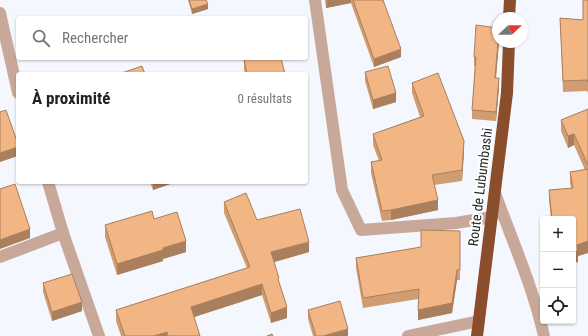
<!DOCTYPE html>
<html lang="fr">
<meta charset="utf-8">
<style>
:root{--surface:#fff;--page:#f6f6f6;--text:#222;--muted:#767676;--line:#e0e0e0}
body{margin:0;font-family:"Roboto Condensed",sans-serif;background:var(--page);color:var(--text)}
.controls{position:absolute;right:12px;bottom:12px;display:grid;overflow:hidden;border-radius:4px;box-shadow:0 1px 3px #0004}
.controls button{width:36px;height:36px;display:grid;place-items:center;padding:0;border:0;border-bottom:1px solid var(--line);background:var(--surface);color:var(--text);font:20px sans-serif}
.compass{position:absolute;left:492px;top:12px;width:36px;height:36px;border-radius:50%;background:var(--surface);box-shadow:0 1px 3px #0004;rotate:68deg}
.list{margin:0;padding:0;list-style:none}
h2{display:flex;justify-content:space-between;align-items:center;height:52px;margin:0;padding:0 16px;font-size:17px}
h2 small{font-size:13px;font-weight:400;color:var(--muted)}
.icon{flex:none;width:22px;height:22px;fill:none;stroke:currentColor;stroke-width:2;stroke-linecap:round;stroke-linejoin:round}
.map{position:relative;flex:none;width:588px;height:336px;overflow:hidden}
.search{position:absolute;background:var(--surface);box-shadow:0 1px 3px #0004;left:16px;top:16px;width:292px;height:44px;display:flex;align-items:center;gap:10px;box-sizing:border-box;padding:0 14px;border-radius:4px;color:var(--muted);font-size:15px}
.panel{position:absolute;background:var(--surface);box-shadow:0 1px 3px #0004;left:16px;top:72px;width:292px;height:112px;border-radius:4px}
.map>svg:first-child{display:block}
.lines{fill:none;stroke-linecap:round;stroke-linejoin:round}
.minor{stroke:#c8a999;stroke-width:12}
.highway{stroke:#8b4e2d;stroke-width:12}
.wall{fill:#d09d72}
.shaded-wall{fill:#a97f5d}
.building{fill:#f2b685;stroke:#a97f5d}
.labels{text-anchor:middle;stroke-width:4;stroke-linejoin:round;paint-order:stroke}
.street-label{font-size:14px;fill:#28292c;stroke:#fff}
</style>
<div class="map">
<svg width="588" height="336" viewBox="0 0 588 336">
<rect width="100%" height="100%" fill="#f4f7fe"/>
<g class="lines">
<g class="minor">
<polyline points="315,0 342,190 361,230 456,223 492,217"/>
<polyline points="0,13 18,93"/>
<polyline points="48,182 63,233 99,336"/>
<path d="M495,193C512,240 533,287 544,336"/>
<polyline points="0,257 63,233"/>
<polyline points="408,336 479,321"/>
</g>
<g class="highway">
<polyline points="509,18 510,0"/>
<polyline points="477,336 507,93 509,42"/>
</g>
</g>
<g class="wall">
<polygon points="188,0 206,0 208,9 192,14"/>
<polygon points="325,0 383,0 401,57 374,67 351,3 326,8"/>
<polygon points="588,0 588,93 587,91 563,92 560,18 583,20"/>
<polygon points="498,42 499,42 496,78 499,87 496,121 472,119 472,110 475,66 474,66 474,57"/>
<polygon points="244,60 285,74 245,74 244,69"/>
<polygon points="365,72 396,102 373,109 365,81"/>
<polygon points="412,83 464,151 462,181 434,185 438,210 391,220 382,221 371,173 371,162 379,161 373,145 373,134 420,117 412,93"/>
<polygon points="588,109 588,253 578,256 578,262 573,263 573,219 551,219 549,201 549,190 571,188 570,183 570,172 585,170 574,145 568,148 561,131 561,120"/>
<polygon points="150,182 176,182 153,190"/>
<polygon points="224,202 257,220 309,252 274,262 287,318 271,323 262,295 194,317 200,336 121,336 116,321 116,310 247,268 224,213"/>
<polygon points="154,219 186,252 163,259 163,261 117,275 105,237 105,225"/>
<polygon points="460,231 460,280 457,280 452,313 418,320 418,299 363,308 356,268 356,258 421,247"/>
<polygon points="43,283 82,311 52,321 43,292"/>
<polygon points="308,310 348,336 313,336 308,319"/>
</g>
<g class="shaded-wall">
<polygon points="327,0 351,0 351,3 326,8"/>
<polygon points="208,4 208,9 192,14 192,9"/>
<polygon points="498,42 499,42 495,87 495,78"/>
<polygon points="401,49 401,57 374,67 374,59"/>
<polygon points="499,78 499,87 496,121 496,112"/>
<polygon points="396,93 396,102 373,109 373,100"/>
<polygon points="574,134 574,145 568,148 568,136"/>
<polygon points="464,141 464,151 462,181 462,170"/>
<polygon points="18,147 18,156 0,162 0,153"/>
<polygon points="153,182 176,182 153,190"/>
<polygon points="438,200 438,210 391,220 391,210"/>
<polygon points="30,229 30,238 0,249 0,240"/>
<polygon points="186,241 186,252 163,259 163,261 117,275 117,264 163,248"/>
<polygon points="588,241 588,253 578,256 578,262 573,263 573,252 577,245"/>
<polygon points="309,242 309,252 271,263 271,252"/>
<polygon points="457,270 457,280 452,313 418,320 418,310"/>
<polygon points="262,284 262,295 191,318 191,307"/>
<polygon points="82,302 82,311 52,321 52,312"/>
<polygon points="287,307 287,318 271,323 271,313"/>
<polygon points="348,329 348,336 323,336"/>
<polygon points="167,332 167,336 154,336"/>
</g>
<g class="building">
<polygon points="189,0 206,0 208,4 192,9"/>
<polygon points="353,0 383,0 401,49 374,59"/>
<polygon points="583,0 588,0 588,82 587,80 563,81 560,18 583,20"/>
<polygon points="476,25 498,28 498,42 495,78 499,78 496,112 472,110 476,57 474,57"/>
<polygon points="254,58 281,58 285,74 247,74 244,60"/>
<polygon points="142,66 145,74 119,74"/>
<polygon points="388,66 396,93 373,100 365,72"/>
<polygon points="438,73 464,141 462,170 432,175 438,200 391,210 382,211 371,162 382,160 373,134 424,116 412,83"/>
<polygon points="588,109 588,165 574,134 568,136 561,120"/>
<polygon points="6,110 18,144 18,147 0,153 0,112"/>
<polygon points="588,169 588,241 577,245 578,251 573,252 573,219 552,219 549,190 573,188 570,172"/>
<polygon points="15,184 30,229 0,240 0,189"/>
<polygon points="246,193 257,220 300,209 309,242 271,252 279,278 278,279 287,307 271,313 262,284 191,307 200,336 168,336 167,332 154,336 125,336 116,310 250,267 224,202"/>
<polygon points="152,211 154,219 177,212 186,241 163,248 163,250 117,264 105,225"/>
<polygon points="421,230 460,231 460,270 457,270 452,303 418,310 419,289 363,298 356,258 421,247"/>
<polygon points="72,274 82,302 52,312 43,283"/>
<polygon points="340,301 348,329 323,336 316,336 308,310"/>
<polygon points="272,334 273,336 267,336"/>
</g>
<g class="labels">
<g class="street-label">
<text transform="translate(480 187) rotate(-83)" y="5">Route de Lubumbashi</text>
</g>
</g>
</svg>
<div class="controls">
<button>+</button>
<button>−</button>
<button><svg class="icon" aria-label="locate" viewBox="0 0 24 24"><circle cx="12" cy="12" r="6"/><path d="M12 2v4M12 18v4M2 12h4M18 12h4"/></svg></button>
</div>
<svg class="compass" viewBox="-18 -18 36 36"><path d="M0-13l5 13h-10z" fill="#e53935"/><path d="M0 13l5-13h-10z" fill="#767676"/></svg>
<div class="search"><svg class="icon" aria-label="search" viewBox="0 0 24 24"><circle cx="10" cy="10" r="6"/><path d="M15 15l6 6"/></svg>Rechercher</div>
<section class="panel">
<h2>À proximité<small>0 résultats</small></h2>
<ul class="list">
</ul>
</section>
</div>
